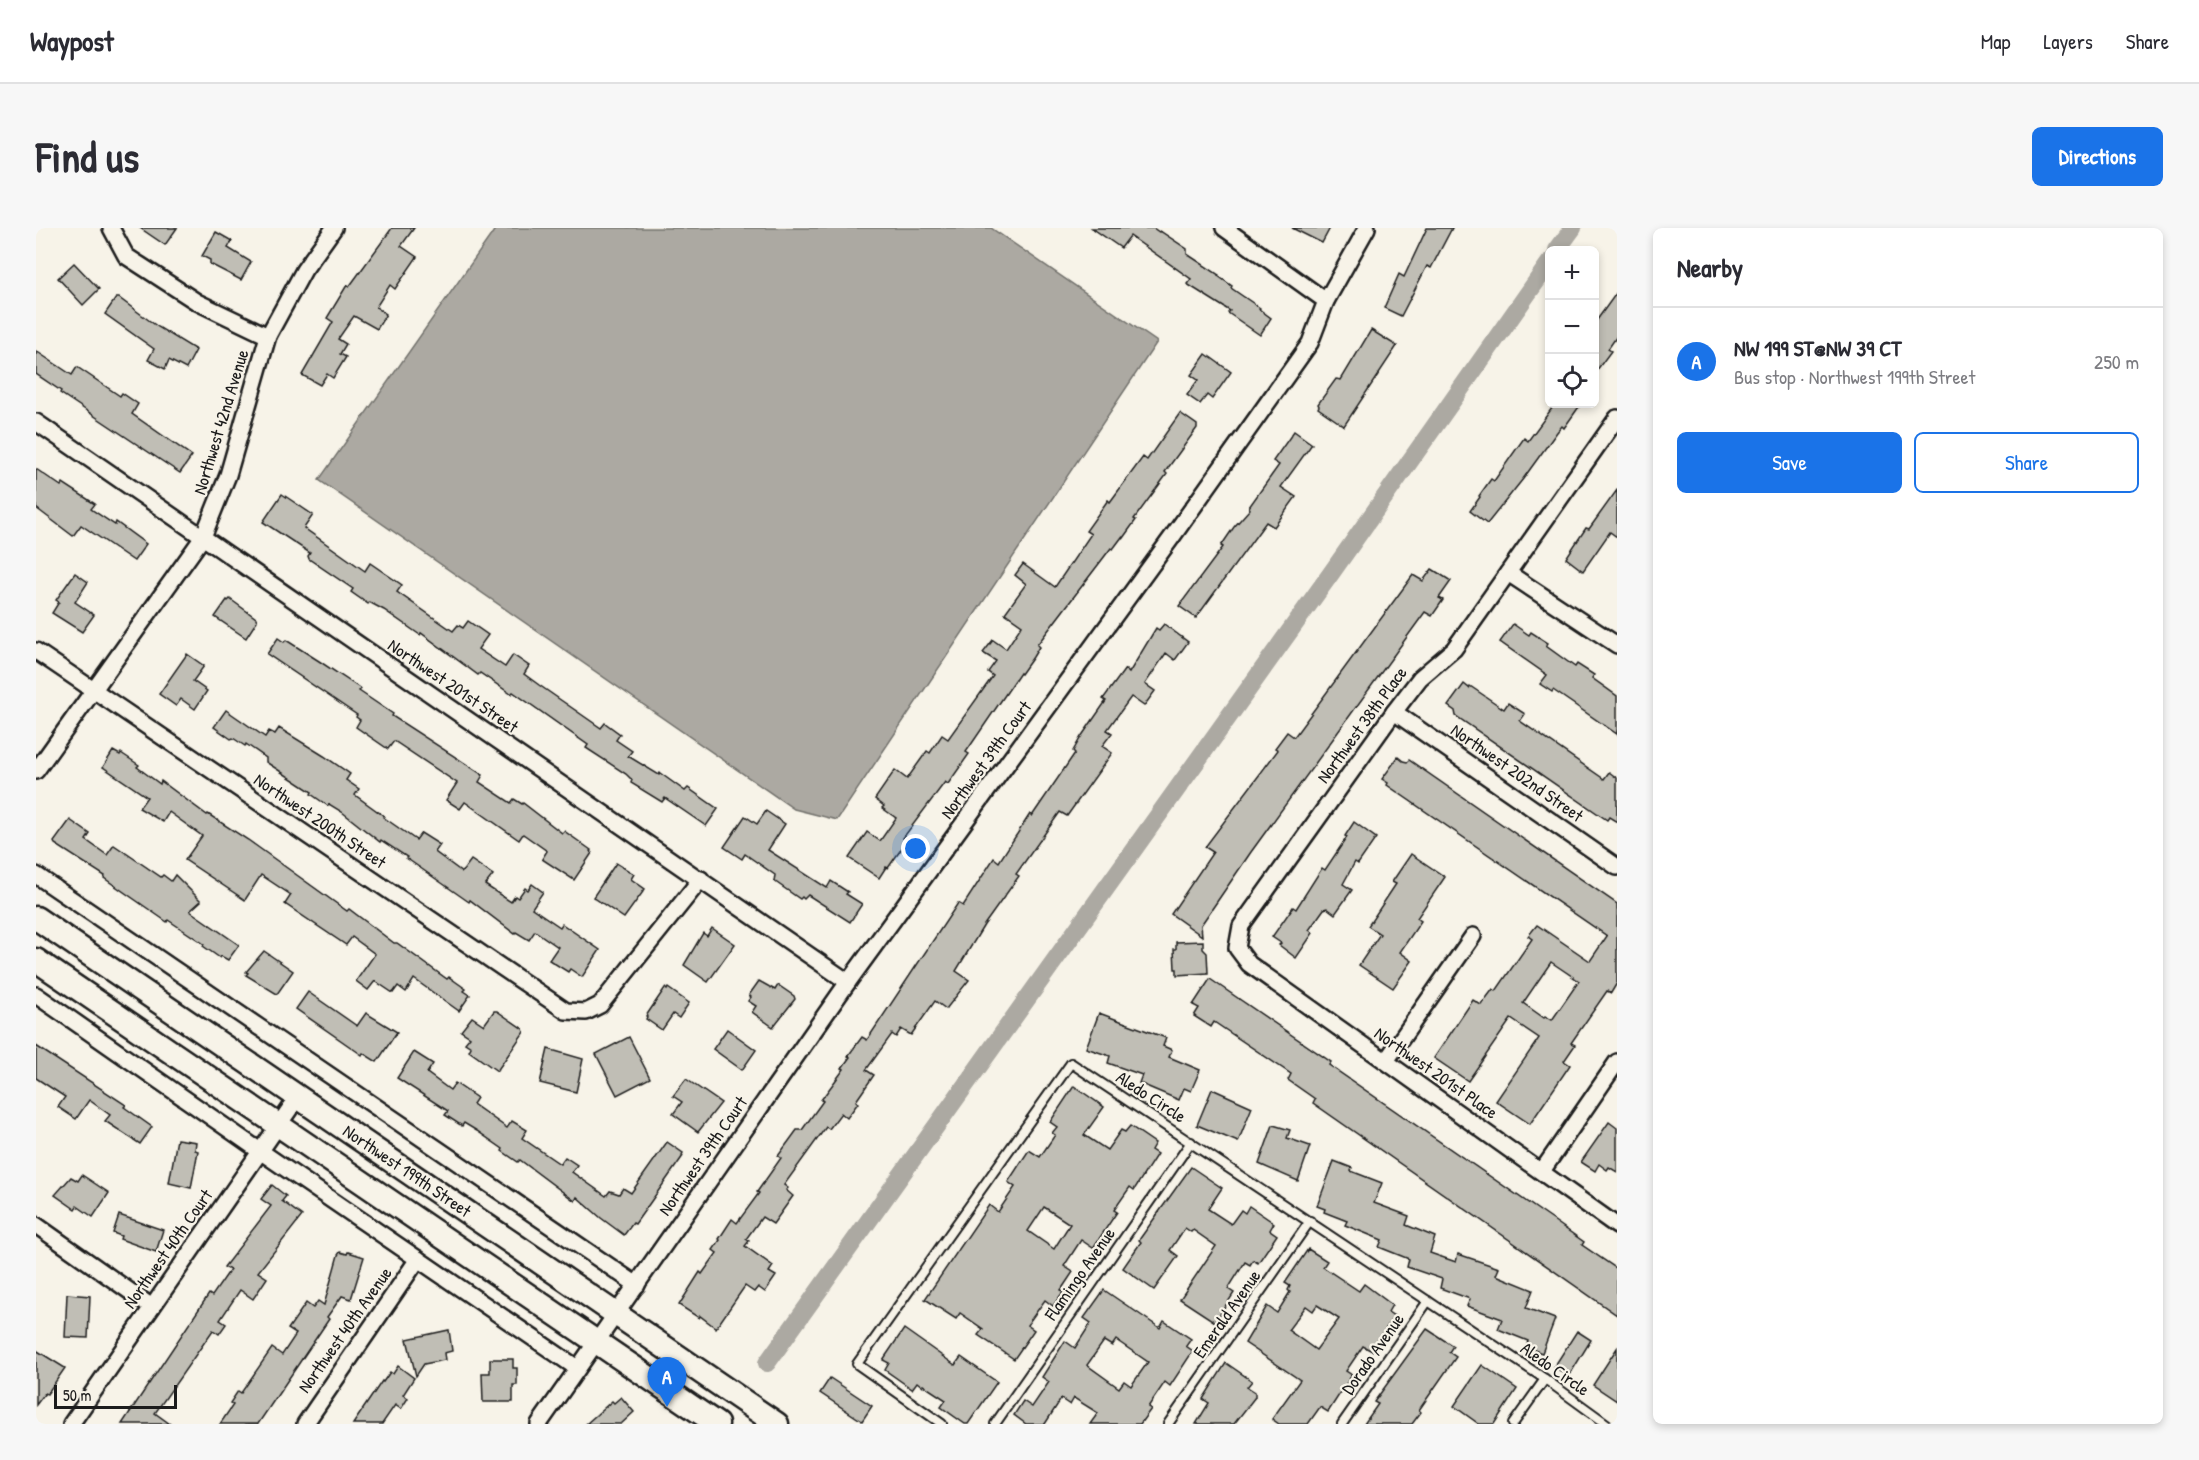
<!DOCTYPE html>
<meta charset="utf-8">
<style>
:root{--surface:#fff;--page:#f7f7f7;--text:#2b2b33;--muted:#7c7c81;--line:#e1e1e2;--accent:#1a73e8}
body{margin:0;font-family:"Patrick Hand",sans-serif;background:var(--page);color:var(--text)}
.controls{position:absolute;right:18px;top:18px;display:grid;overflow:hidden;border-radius:9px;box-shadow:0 3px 9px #0003}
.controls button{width:54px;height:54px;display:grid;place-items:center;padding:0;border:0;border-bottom:2px solid var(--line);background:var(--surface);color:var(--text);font:30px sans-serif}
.scale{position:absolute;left:18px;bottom:15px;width:123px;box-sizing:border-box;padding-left:6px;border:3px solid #1c1c1c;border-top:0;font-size:16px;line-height:21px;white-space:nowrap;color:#1c1c1c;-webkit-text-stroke:4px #f7f3e8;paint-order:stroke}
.you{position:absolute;left:880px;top:621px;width:21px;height:21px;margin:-15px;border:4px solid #fff;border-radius:50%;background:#1a73e8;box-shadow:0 0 0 9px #1a73e833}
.badge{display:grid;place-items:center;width:39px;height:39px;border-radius:50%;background:var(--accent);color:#fff;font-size:20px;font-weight:700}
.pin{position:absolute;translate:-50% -50px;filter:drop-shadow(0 2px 3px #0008)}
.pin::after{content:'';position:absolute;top:32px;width:21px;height:18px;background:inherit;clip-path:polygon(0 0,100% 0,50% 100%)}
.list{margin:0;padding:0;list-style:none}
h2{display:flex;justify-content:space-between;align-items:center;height:78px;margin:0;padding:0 24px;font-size:26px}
h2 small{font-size:20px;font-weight:400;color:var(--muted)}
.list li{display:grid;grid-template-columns:39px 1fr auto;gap:18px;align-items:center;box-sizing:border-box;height:108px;padding:0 24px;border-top:2px solid var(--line)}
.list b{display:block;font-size:22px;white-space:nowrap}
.list p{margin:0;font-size:20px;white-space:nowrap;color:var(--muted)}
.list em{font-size:20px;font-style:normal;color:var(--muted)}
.actions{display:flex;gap:12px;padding:18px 24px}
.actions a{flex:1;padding:14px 0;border:2px solid var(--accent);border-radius:9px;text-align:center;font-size:21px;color:var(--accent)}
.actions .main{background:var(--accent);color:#fff}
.icon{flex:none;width:33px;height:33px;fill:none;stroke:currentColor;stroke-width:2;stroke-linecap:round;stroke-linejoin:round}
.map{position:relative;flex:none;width:1581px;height:1196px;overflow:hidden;border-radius:9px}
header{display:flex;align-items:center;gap:36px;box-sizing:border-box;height:84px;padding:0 30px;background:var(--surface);border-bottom:2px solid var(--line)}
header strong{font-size:28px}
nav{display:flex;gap:33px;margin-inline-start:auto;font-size:21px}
.intro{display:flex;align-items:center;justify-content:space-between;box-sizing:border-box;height:144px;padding:0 36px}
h1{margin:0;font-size:42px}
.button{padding:15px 27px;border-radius:9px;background:var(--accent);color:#fff;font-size:21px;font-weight:700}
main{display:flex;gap:36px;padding:0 36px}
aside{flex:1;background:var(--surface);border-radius:9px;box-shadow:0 3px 9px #0003}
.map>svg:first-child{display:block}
.water{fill:#aca9a2;stroke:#72716c;stroke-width:1.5}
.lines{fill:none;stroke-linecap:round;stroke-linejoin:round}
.canal{stroke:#aca9a2;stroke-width:18}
.building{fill:#c0beb5;stroke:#1c1c1c;stroke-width:1.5;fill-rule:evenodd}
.lane-casing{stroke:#1c1c1c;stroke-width:12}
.street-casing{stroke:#1c1c1c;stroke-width:20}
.primary-casing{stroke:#1c1c1c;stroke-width:27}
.lane{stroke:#f7f3e8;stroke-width:8}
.street{stroke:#f7f3e8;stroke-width:15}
.primary{stroke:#f7f3e8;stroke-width:22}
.labels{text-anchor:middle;stroke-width:4.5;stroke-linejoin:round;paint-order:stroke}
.street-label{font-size:18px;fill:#1c1c1c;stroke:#f7f3e8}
</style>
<header>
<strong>Waypost</strong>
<nav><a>Map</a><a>Layers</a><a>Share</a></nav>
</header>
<div class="intro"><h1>Find us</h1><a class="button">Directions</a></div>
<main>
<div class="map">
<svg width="1581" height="1196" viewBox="0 0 1581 1196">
<rect width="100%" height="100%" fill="#f7f3e8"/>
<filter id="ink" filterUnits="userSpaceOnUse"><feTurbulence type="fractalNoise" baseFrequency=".0167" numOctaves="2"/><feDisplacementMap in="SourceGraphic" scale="12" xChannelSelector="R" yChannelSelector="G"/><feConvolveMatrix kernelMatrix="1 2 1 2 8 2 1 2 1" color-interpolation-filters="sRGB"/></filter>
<g filter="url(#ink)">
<polygon class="water" points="460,0 955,0 1121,114 801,592 758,581 283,252"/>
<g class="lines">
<g class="canal">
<polyline points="1521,22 1537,0"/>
<polyline points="731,1135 1296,344 1514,34"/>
</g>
</g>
<g class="building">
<polygon points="104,0 141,0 129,17"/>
<polygon points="356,0 378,0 365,18 381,29 359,61 354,57 340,79 350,86 341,101 318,88 302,111 310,116 304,126 310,129 297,150 291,146 284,157 266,147 297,94 291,90 311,57 313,59"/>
<polygon points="1056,0 1117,0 1123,4 1124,3 1151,21 1151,26 1183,47 1182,48 1196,58 1195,60 1224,80 1223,81 1235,90 1224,107 1192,85 1194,83 1151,56 1155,51 1094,8 1085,20"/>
<polygon points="1256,0 1294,0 1286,15"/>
<polygon points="1391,0 1416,0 1395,40 1391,38 1365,88 1348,80 1363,46 1368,49"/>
<polygon points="180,4 196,13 192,20 215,34 205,52 174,36 174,32 166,28"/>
<polygon points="38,35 63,61 47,77 22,50"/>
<polygon points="1581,64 1581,108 1572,121 1575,123 1558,146 1558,96"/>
<polygon points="80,70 83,70 122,99 160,122 150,141 133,132 129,141 112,132 118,121 69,86"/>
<polygon points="1335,102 1361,118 1308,198 1282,180 1283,178 1282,176 1300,151 1305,152"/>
<polygon points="0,123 36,147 41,139 84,168 86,165 102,176 96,186 156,228 144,245 24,165 25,163 0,146"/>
<polygon points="1170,126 1195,144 1176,171 1171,167 1164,176 1151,167 1162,152 1155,147"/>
<polygon points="1519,176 1545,176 1528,200 1526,198 1521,204 1487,251 1451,296 1434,283 1444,269 1443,268 1455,251 1458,253 1488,210 1492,213"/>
<polygon points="1144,185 1161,197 1161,200 1129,244 1131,246 1098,291 1100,292 1087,310 1086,309 1077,321 1075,320 1001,417 1003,419 997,429 985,446 984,445 930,524 933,526 912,556 909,554 867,610 871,613 852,640 850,639 843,650 813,630 831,604 844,613 860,590 846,580 848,578 839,571 859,542 871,551 891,523 894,525 906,507 912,511 957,448 952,444 960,433 947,425 957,412 970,421 986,397 969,385 990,356 979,347 987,336 1019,359 1055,306 1050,303 1072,272 1074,274 1107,229 1111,232"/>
<polygon points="1258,203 1276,216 1245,259 1260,269 1238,299 1230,294 1160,390 1143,378 1187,319 1185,318 1198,299 1214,281 1213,279 1243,237 1237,233"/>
<polygon points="0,241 25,258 27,255 59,276 55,281 79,297 80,294 110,316 98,333 45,297 37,308 0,280"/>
<polygon points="1581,262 1581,309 1574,304 1547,343 1530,330 1550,300 1553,301"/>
<polygon points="246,266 277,287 268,300 329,343 334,335 366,357 361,364 417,403 422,397 427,400 432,393 452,407 442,421 469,439 477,427 493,438 488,446 503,457 565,500 569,495 584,506 580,512 596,523 592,528 623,547 624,545 649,563 652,560 682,581 670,598 629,570 626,574 595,555 596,552 590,546 550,520 552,517 477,464 475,466 444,445 442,447 385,405 384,407 348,382 333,374 332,376 315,364 317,361 273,331 272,328 274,325 227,294"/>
<polygon points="1396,341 1415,353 1403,370 1407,372 1396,388 1389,384 1215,624 1165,697 1166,708 1135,686 1177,624 1169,619 1242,522 1239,520 1251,504 1258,509 1377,347 1387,353"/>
<polygon points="39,345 52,354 39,374 58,387 46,404 16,385 23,374 20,372"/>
<polygon points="194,371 220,390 221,393 210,410 179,389 191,372 192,373"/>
<polygon points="1128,396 1152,414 1139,432 1130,425 1109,456 1119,463 1108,478 1095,469 1071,502 1076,505 1066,518 1076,525 1031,588 1024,584 980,646 983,648 948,697 920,743 933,752 910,781 899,773 875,807 865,801 860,809 856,806 830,842 838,847 820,873 822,875 811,890 805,885 793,901 790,899 748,957 752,960 750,962 757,968 737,996 726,989 710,1011 713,1013 709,1018 737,1038 733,1044 740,1048 729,1064 722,1059 718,1064 709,1058 680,1100 664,1088 663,1090 643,1077 664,1044 666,1046 681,1025 677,1022 684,1012 683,1011 696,991 701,995 723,965 721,964 745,930 742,928 761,902 766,902 787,873 785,872 808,841 806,840 814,829 812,828 826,809 831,812 922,675 927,678 958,630 963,634 994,586 996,588 1039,525 1037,523 1045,509 1070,473 1067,471 1089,441 1093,445 1120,400 1123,402"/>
<polygon points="1477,396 1493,407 1495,404 1512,415 1510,418 1539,439 1541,436 1558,447 1556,450 1581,468 1581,506 1517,462 1516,464 1504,456 1511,447 1464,414"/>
<polygon points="242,410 248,414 250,412 283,433 325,461 323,463 357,486 356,488 447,547 443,554 475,575 478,571 486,576 487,575 526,605 528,603 555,622 554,623 556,625 538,652 506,631 511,623 487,606 483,612 429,574 424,581 410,572 421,555 358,513 352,521 320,499 324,492 320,489 321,487 231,426"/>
<polygon points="151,426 168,438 157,453 171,463 159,481 145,471 140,478 123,466"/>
<polygon points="1428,456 1433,460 1434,458 1468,481 1472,475 1489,486 1484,493 1568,551 1573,544 1581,550 1581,594 1573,589 1571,592 1420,488 1419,483 1412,478"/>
<polygon points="190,482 229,509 233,503 239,506 243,500 288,528 314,546 310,552 323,561 319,567 348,588 347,589 380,612 385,605 404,617 399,624 426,644 435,632 457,647 449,657 475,674 479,668 482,670 489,660 492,662 496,656 507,664 496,680 524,699 526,696 564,722 546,749 534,741 532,744 513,732 522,719 499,703 493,712 480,704 479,706 434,672 433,674 370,630 371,629 345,612 344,614 306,584 293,576 292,578 275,566 276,564 230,534 230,530 210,516 209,518 197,510 195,511 178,499"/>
<polygon points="77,523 84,527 85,525 103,537 101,539 124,556 125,553 171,587 172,586 212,612 311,683 313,681 358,715 361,715 411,751 413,749 430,761 428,763 434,767 423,783 378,751 370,764 362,758 357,765 339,753 332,762 320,753 339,726 316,709 310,717 249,676 255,667 225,647 209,672 149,632 166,608 133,584 127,594 103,580 111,569 67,539"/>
<path d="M1362,529L1367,533L1371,534L1373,532L1581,676V755L1575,765L1571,763L1535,815L1539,817L1528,833L1534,837L1494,896L1460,873L1503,810L1475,791L1432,853L1398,830L1437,772L1445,777L1457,761L1460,763L1496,711L1492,708L1501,697L1554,733L1571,708L1351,557L1352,555L1346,551ZM1515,734L1543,753L1516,792L1509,788L1508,790L1487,775Z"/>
<polygon points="730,583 749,596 732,622 791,660 795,653 812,664 810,666 826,676 814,694 772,667 768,671 766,669 764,671 738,653 739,647 709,626 706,631 688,619 709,588 721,596"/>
<polygon points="34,592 54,606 50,612 71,627 78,617 125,649 127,647 135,653 139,647 165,673 154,683 203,717 192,732 185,728 184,730 167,718 168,716 132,692 131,694 68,650 69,648 19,616 18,614"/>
<polygon points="1318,594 1340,610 1322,636 1319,634 1307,656 1316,662 1299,686 1291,680 1288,681 1273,702 1277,705 1260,730 1243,717 1245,715 1236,709 1257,679 1260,681 1286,640 1289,642 1311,609 1309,608"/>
<polygon points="1375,626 1409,649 1381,690 1385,693 1364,724 1376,733 1357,760 1323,737 1344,706 1332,698 1360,656 1356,654"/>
<polygon points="580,635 598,646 595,651 609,661 588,690 557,669"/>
<polygon points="676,700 699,716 672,754 648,737 667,705 671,708"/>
<polygon points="1167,713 1167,721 1171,725 1172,745 1141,747 1141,741 1139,741 1138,721 1140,721 1140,714"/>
<polygon points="228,723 257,743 241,766 210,747 212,745 210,744"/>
<polygon points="1174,751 1295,834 1293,837 1517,992 1548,1014 1546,1017 1581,1041 1581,1087 1277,875 1279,871 1252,852 1255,846 1178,794 1175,799 1158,788 1163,780 1157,777"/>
<polygon points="723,753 739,762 742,757 758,768 759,771 737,799 716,784 720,778 712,773 715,769 713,767"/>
<polygon points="629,760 631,762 632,760 653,775 643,790 637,786 626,802 610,791 611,789 610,788"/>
<polygon points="272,764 321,798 330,785 361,804 341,834 327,825 326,827 260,781"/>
<polygon points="458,783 461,783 487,801 488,804 461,843 433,823 435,819 429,815 434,809 425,803 436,789 448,797"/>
<polygon points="1063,785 1130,810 1127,818 1136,822 1133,829 1164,842 1155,863 1148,860 1143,872 1103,855 1106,847 1072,835 1074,828 1050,820"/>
<polygon points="691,801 720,822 706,842 677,821"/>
<polygon points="593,809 614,850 581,867 560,826"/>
<polygon points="0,818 90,877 88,879 116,899 104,916 69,893 74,887 53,872 40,891 22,879 29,869 0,850"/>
<polygon points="512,821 547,831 540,864 504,855"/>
<polygon points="378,824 397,836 391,845 414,862 419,855 441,870 437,876 471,900 476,893 491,902 486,910 524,936 529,929 541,937 536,944 570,968 574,963 583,966 587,960 595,965 631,914 647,925 646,927 647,928 599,996 597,995 588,1007 565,990 541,969 539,973 484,932 482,934 466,923 467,921 441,903 428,895 426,898 409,887 412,883 361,850"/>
<polygon points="650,851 685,875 662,904 637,886 646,874 637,868"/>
<path d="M1038,858L1068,879L1048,907L1071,922L1085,902L1089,904L1094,898L1119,915L1115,922L1121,926L1098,962L1094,959L1078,982L1081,984L1057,1020L1045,1012L1028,1038L1037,1044L1025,1062L1027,1064L1017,1078L1009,1072L991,1097L998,1102L978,1131L942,1107L947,1101L924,1085L920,1091L889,1071L953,977L962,984L979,959L972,954L993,922L1004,929L1019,907L1016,905L1021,899L1014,894ZM1008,979L1034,996L1018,1021L992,1003Z"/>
<polygon points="1176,861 1216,879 1202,914 1161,897"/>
<polygon points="1573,894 1581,900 1581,944 1573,939 1571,942 1563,936 1559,943 1545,934"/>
<polygon points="1237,897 1254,902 1251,910 1274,918 1262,953 1223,936"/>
<polygon points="141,911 160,914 159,922 162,923 155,960 133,955"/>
<polygon points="1298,933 1316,940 1315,943 1346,955 1338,975 1373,988 1370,997 1399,1009 1394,1025 1420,1034 1422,1026 1463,1040 1460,1047 1497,1062 1490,1080 1519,1091 1506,1125 1490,1119 1492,1113 1462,1101 1466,1091 1431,1078 1434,1071 1404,1060 1406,1051 1371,1039 1373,1031 1343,1019 1346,1012 1309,997 1311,993 1288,984 1289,981 1281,978"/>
<polygon points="1155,939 1186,960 1172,981 1195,996 1205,982 1209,985 1213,978 1238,995 1234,1002 1241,1007 1222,1035 1217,1032 1214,1037 1209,1034 1192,1061 1198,1065 1179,1094 1144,1071 1180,1018 1157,1002 1155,1004 1149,1000 1134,1022 1142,1028 1118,1062 1087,1040 1105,1014 1103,1012"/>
<polygon points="46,947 73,965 57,989 41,978 39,981 19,967 35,949 42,953"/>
<polygon points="236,957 250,968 246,973 266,988 222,1044 231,1050 217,1071 204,1062 184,1092 190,1096 183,1106 177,1102 119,1185 134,1196 86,1196 173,1066 176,1068 194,1042 188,1039 235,978 225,971"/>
<polygon points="83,987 127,1002 120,1024 84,1011 85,1008 77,1005"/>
<path d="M1272,1021L1291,1033L1287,1039L1323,1063L1328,1056L1356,1077L1352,1084L1358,1088L1336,1123L1327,1118L1310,1143L1316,1147L1292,1184L1284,1179L1272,1196H1243L1236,1191L1264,1152L1209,1115L1231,1078L1241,1085L1254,1064L1252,1062L1254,1058L1249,1055ZM1281,1077L1303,1091L1280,1122L1252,1102L1270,1078L1277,1083Z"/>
<polygon points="304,1024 311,1026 312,1024 328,1029 315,1071 306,1068 291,1089 293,1091 222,1196 184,1196 197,1177 194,1175 202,1163 205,1165 236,1120 246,1127 260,1106 252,1101 270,1075 277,1080 282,1073 288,1077 302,1027"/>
<path d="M1068,1062L1124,1100L1128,1093L1155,1111L1150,1118L1157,1123L1134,1158L1129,1154L1112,1179L1115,1181L1104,1196H1054L1062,1185L1038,1170L1034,1177L1025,1171L1009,1196H990L978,1187L987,1173L996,1179L1013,1154L1006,1149L1029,1113L1039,1120L1055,1095L1048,1090ZM1080,1112L1112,1134L1095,1158L1088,1153L1083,1160L1051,1137L1068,1113L1076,1118Z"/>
<polygon points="31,1066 54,1068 52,1110 29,1109"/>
<polygon points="868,1101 919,1137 925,1129 961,1154 932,1196 929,1196 905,1179 910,1172 887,1157 886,1158 881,1154 876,1161 849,1142 853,1135 847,1132"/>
<polygon points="1391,1101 1417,1118 1413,1124 1420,1129 1383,1182 1385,1184 1376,1196 1328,1196 1342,1176 1338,1174"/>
<polygon points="413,1102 416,1123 408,1125 409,1132 388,1136 380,1148 371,1111"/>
<polygon points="1541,1103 1555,1112 1533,1148 1518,1139"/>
<polygon points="1581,1120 1581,1173 1557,1157"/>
<polygon points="0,1122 29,1140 11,1166 9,1165 0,1177"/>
<polygon points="454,1131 477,1131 477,1140 481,1140 481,1157 477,1157 477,1174 447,1174 446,1145 454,1145"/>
<polygon points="1190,1135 1216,1153 1211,1159 1219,1164 1219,1169 1198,1196 1160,1196 1173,1175 1167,1171"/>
<polygon points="1446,1137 1481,1161 1458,1196 1443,1196 1418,1178"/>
<polygon points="362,1138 378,1150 367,1167 372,1170 365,1181 359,1177 346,1196 317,1196 346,1153 347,1154 354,1144 357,1146"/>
<polygon points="794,1150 836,1178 826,1193 784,1165"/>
<polygon points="585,1169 598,1184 585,1196 550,1196 576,1173 578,1175"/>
</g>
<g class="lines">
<g class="lane-casing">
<g id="lane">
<polyline points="906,1196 821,1136 1035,835 1509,1151 1571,1196"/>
<polyline points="959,1196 1155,914"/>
<polyline points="1132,1196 1274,993"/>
<polyline points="1306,1196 1392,1073"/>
<polyline points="1477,1196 1509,1151"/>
</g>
</g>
<g class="street-casing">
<g id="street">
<polyline points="75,0 90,28 161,74 232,108"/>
<polyline points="1188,0 1290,73"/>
<polyline points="1581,190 1418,421 1384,450 1358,484 1205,698 1201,720 1213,736 1581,998"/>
<polyline points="0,194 812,754"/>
<polyline points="1472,345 1581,417"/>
<polyline points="0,423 530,783 550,784 564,777 665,651"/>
<polyline points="1358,484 1581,639"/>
<polyline points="0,543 167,309 192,247 232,108 268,42 298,0"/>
<polyline points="0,647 601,1057"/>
<polyline points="0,767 224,923 541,1140"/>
<polyline points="1350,833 1437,708"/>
<polyline points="1506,943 1581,834"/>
<polyline points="0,997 116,1079"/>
<polyline points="35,1196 262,869"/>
<polyline points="269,1196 382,1031"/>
<polyline points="503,1196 812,754 1136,309 1274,115 1290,73 1331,0"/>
</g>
</g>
<g class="primary-casing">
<g id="primary">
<polyline points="0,690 741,1196"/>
<polyline points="0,732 681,1196"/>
</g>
</g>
<use href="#lane" class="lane"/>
<use href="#street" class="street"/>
<use href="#primary" class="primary"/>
</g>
</g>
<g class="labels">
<g class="street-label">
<text transform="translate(185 194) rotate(-73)" y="6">Northwest 42nd Avenue</text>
<text transform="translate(417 458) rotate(34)" y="6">Northwest 201st Street</text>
<text transform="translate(1326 497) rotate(-54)" y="6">Northwest 38th Place</text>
<text transform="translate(950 532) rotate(-54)" y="6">Northwest 39th Court</text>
<text transform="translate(1481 545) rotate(35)" y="6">Northwest 202nd Street</text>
<text transform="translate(284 593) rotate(34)" y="6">Northwest 200th Street</text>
<text transform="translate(1400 845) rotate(35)" y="6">Northwest 201st Place</text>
<text transform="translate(1115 869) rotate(33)" y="6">Aledo Circle</text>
<text transform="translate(667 928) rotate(-55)" y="6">Northwest 39th Court</text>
<text transform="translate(371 943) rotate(34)" y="6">Northwest 199th Street</text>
<text transform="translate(132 1021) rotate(-55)" y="6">Northwest 40th Court</text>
<text transform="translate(1044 1046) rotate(-55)" y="6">Flamingo Avenue</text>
<text transform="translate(1191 1086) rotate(-55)" y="6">Emerald Avenue</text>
<text transform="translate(309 1102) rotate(-55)" y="6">Northwest 40th Avenue</text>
<text transform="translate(1337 1126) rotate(-55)" y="6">Dorado Avenue</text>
<text transform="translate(1519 1141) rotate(35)" y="6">Aledo Circle</text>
</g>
</g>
</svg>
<div class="controls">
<button>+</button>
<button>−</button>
<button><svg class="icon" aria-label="locate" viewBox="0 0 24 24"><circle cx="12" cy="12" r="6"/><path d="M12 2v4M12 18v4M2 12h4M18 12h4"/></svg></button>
</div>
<div class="scale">50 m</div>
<div class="you"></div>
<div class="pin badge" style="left:631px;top:1179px">A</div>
</div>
<aside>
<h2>Nearby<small></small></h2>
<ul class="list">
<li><span class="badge">A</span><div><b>NW 199 ST@NW 39 CT</b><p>Bus stop · Northwest 199th Street</p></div><em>250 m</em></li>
</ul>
<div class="actions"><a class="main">Save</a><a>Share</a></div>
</aside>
</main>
